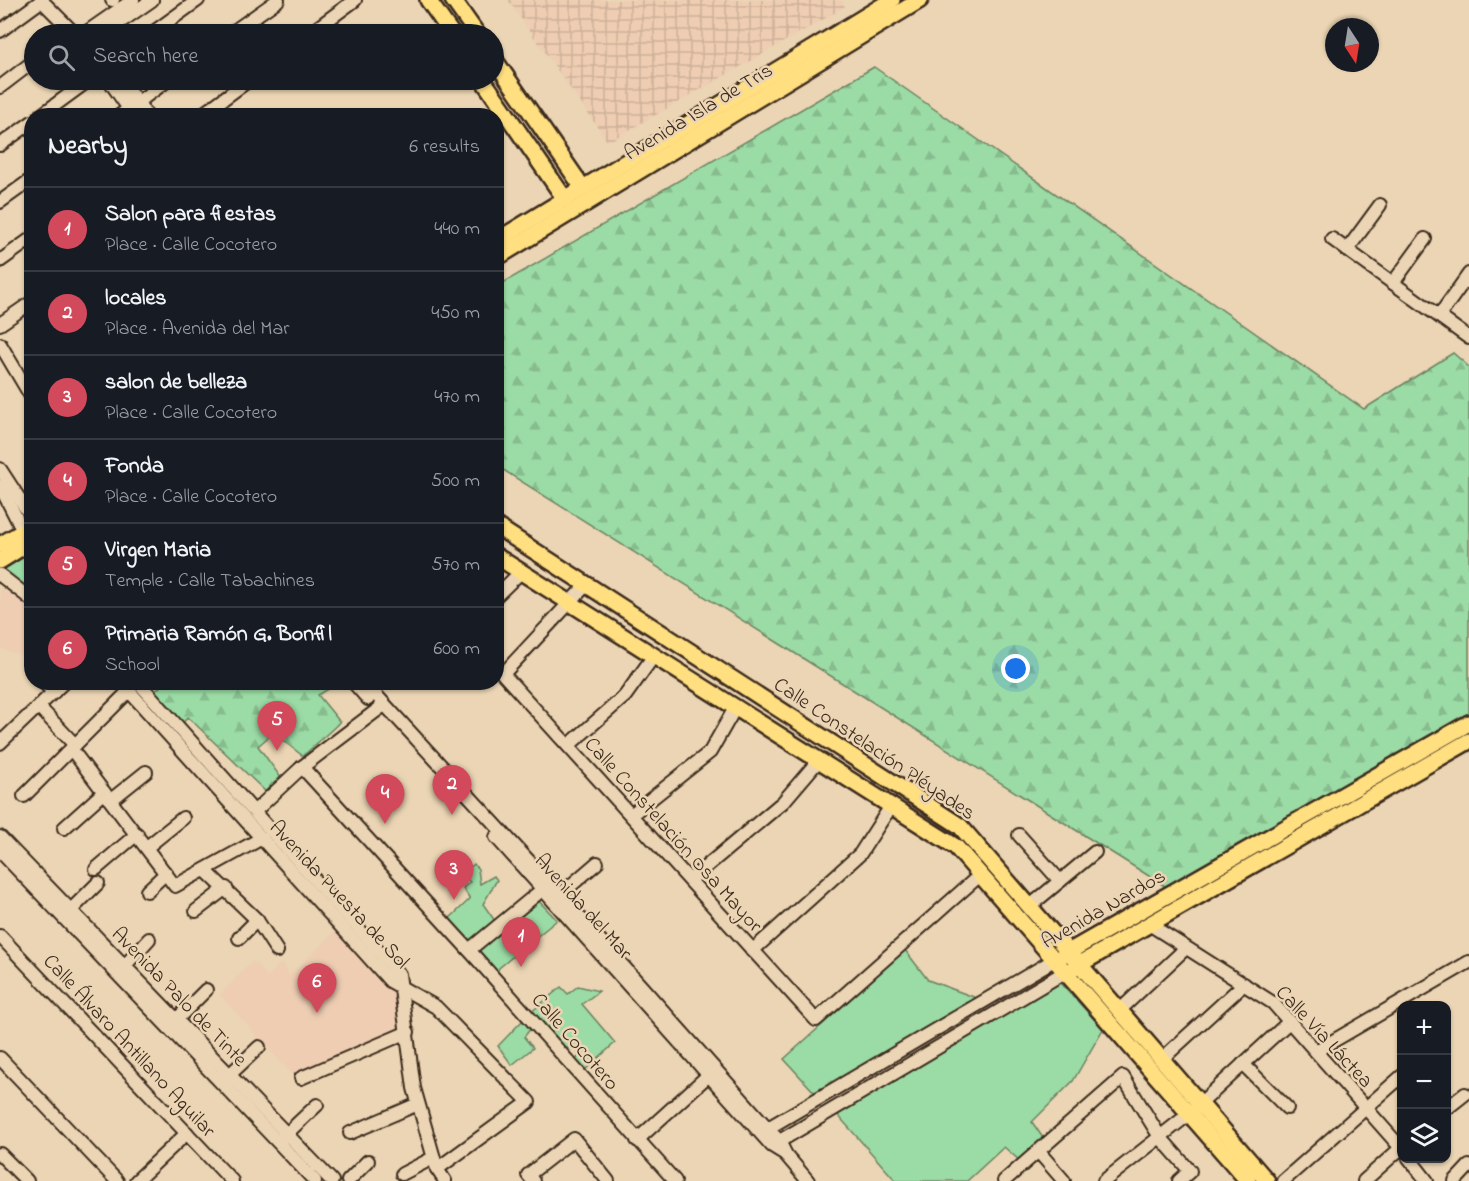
<!DOCTYPE html>
<meta charset="utf-8">
<style>
:root{--surface:#171b24;--page:#242831;--text:#f1f3f6;--muted:#9ea1a6;--line:#363941;--accent:#d1495b}
body{margin:0;font-family:"Indie Flower",sans-serif;background:var(--page);color:var(--text)}
.controls{position:absolute;right:18px;bottom:18px;display:grid;overflow:hidden;border-radius:12px;box-shadow:0 2px 4px #0004}
.controls button{width:54px;height:54px;display:grid;place-items:center;padding:0;border:0;border-bottom:2px solid var(--line);background:var(--surface);color:var(--text);font:30px sans-serif}
.compass{position:absolute;left:1325px;top:18px;width:54px;height:54px;border-radius:50%;background:var(--surface);box-shadow:0 2px 4px #0004;rotate:168deg}
.you{position:absolute;left:1016px;top:669px;width:21px;height:21px;margin:-15px;border:4px solid #fff;border-radius:50%;background:#1a73e8;box-shadow:0 0 0 9px #1a73e833}
.badge{display:grid;place-items:center;width:39px;height:39px;border-radius:50%;background:var(--accent);color:#fff;font-size:20px;font-weight:700}
.pin{position:absolute;translate:-50% -50px;filter:drop-shadow(0 2px 3px #0008)}
.pin::after{content:'';position:absolute;top:32px;width:21px;height:18px;background:inherit;clip-path:polygon(0 0,100% 0,50% 100%)}
.list{margin:0;padding:0;list-style:none}
h2{display:flex;justify-content:space-between;align-items:center;height:78px;margin:0;padding:0 24px;font-size:26px}
h2 small{font-size:20px;font-weight:400;color:var(--muted)}
.list li{display:grid;grid-template-columns:39px 1fr auto;gap:18px;align-items:center;box-sizing:border-box;height:84px;padding:0 24px;border-top:2px solid var(--line)}
.list b{display:block;font-size:22px;white-space:nowrap}
.list p{margin:0;font-size:20px;white-space:nowrap;color:var(--muted)}
.list em{font-size:20px;font-style:normal;color:var(--muted)}
.icon{flex:none;width:33px;height:33px;fill:none;stroke:currentColor;stroke-width:2;stroke-linecap:round;stroke-linejoin:round}
.map{position:relative;flex:none;width:1469px;height:1181px;overflow:hidden}
.search{position:absolute;background:var(--surface);box-shadow:0 2px 4px #0004;left:24px;top:24px;width:480px;height:66px;display:flex;align-items:center;gap:15px;box-sizing:border-box;padding:0 21px;border-radius:33px;color:var(--muted);font-size:22px}
.panel{position:absolute;background:var(--surface);box-shadow:0 2px 4px #0004;left:24px;top:108px;width:480px;height:582px;border-radius:24px}
.map>svg:first-child{display:block}
.built{fill:#eecdb2}
.industrial{fill:url(#industrial-grid)}
.green{fill:#9bdba5;stroke:#6b8262;stroke-width:1.5}
.forest{fill:url(#forest-firs);stroke:#6b8262;stroke-width:1.5}
.lines{fill:none;stroke-linecap:round;stroke-linejoin:round}
.minor-casing{stroke:#3b2a1e;stroke-width:16}
.major-casing{stroke:#3b2a1e;stroke-width:20}
.minor{stroke:#ebd5b4;stroke-width:12}
.major{stroke:#ffdf80;stroke-width:15}
.labels{text-anchor:middle;stroke-width:5;stroke-linejoin:round;paint-order:stroke}
.street-label{font-size:21px;fill:#3b2a1e;stroke:#ebd5b4}
</style>
<div class="map">
<svg width="1469" height="1181" viewBox="0 0 1469 1181">
<defs>
<pattern id="industrial-grid" width="8" height="8" patternUnits="userSpaceOnUse" patternTransform="scale(1.5)"><rect width="8" height="8" fill="#eecdb2"/><path d="M0 4h8M4 0v8" fill="none" stroke="#cdb099"/></pattern>
<pattern id="forest-firs" width="22" height="20" patternUnits="userSpaceOnUse" patternTransform="scale(1.5)"><rect width="22" height="20" fill="#9bdba5"/><path d="M5 1l3.5 6h-7zM16 11l3.5 6h-7z" fill="#86bc8e"/></pattern>
</defs>
<rect width="100%" height="100%" fill="#ebd5b4"/>
<filter id="ink" filterUnits="userSpaceOnUse"><feTurbulence type="fractalNoise" baseFrequency=".0167" numOctaves="2"/><feDisplacementMap in="SourceGraphic" scale="12" xChannelSelector="R" yChannelSelector="G"/><feConvolveMatrix kernelMatrix="1 2 1 2 8 2 1 2 1" color-interpolation-filters="sRGB"/></filter>
<g filter="url(#ink)">
<g class="built">
<polygon points="0,588 31,607 31,640 21,655 0,648"/>
<polygon points="338,929 395,995 401,1031 294,1076 220,995 253,961 268,977 282,962 289,976"/>
</g>
<polygon class="industrial" points="508,0 841,0 845,7 608,142"/>
<g class="green">
<polygon points="31,542 31,597 0,580 0,561"/>
<polygon points="454,864 463,865 467,870 474,864 478,869 480,884 494,876 497,880 483,904 495,921 472,943 449,919 470,899 463,888 470,882 461,874 457,879 449,869"/>
<polygon points="534,896 557,920 499,968 495,977 470,950"/>
<polygon points="905,950 928,980 979,999 815,1093 784,1059"/>
<polygon points="1059,981 1103,1029 1073,1081 1032,1122 1043,1138 1019,1160 1004,1147 967,1181 896,1181 835,1112"/>
<polygon points="578,986 599,991 582,1004 615,1043 586,1069 573,1063 580,1055 572,1045 563,1052 530,1013 561,987 568,994"/>
<polygon points="523,1020 531,1028 524,1037 533,1048 512,1065 498,1046"/>
</g>
<g class="forest">
<polygon points="874,67 1364,409 1453,353 1469,367 1469,715 1168,888 497,466 496,287"/>
<polygon points="158,683 339,683 318,695 340,722 303,756 273,733 258,746 284,782 268,794 188,717 181,725 150,694 160,687"/>
</g>
<g class="lines">
<g class="minor-casing">
<g id="minor">
<polyline points="41,0 75,34"/>
<polyline points="112,0 113,0"/>
<polyline points="0,31 41,1"/>
<polyline points="84,34 133,0"/>
<polyline points="103,34 152,0"/>
<polyline points="151,34 198,0"/>
<polyline points="230,34 278,0"/>
<polyline points="309,34 355,0"/>
<polyline points="109,80 134,116"/>
<polyline points="122,80 147,116"/>
<polyline points="0,87 34,61"/>
<polyline points="40,116 89,80"/>
<polyline points="119,116 168,80"/>
<polyline points="200,116 249,80"/>
<polyline points="0,145 32,122"/>
<polyline points="0,202 32,179"/>
<polyline points="1332,239 1469,338"/>
<polyline points="1347,250 1380,205"/>
<polyline points="0,261 32,238"/>
<polyline points="1393,283 1425,239"/>
<polyline points="1439,316 1469,274"/>
<polyline points="0,324 32,302"/>
<polyline points="0,344 32,398"/>
<polyline points="0,469 26,509 32,513"/>
<polyline points="0,486 23,531"/>
<polyline points="0,575 32,600"/>
<polyline points="587,584 503,674 816,1020 980,875"/>
<polyline points="496,596 522,571"/>
<polyline points="121,682 390,981 436,1007 529,1102 437,1169"/>
<polyline points="138,682 399,974 414,1088 437,1169 445,1181"/>
<polyline points="353,682 368,699"/>
<polyline points="364,682 550,884 779,1141 786,1155 808,1181"/>
<polyline points="44,683 54,692"/>
<polyline points="39,707 75,745"/>
<polyline points="0,743 64,682"/>
<polyline points="569,745 625,696 653,657"/>
<polyline points="72,750 175,886 262,838"/>
<polyline points="302,767 469,950 675,1181"/>
<polyline points="24,796 129,691"/>
<polyline points="111,800 146,772"/>
<polyline points="255,811 302,767 384,705"/>
<polyline points="631,815 710,752 735,708"/>
<polyline points="64,828 104,792"/>
<polyline points="1019,835 1060,881"/>
<polyline points="0,837 332,1181"/>
<polyline points="496,837 772,1146 785,1154"/>
<polyline points="147,847 183,818"/>
<polyline points="0,851 315,1181"/>
<polyline points="96,869 137,834"/>
<polyline points="205,870 257,920 277,951"/>
<polyline points="690,880 783,802 818,761"/>
<polyline points="147,891 166,873"/>
<polyline points="554,900 597,863"/>
<polyline points="1030,906 1095,852"/>
<polyline points="196,911 226,888"/>
<polyline points="65,916 98,883"/>
<polyline points="1149,924 1273,1003 1402,1149"/>
<polyline points="0,936 232,1181"/>
<polyline points="239,938 257,920"/>
<polyline points="469,950 549,884"/>
<polyline points="752,951 860,854 891,806"/>
<polyline points="120,971 149,939"/>
<polyline points="1120,1010 1186,948"/>
<polyline points="171,1025 206,990"/>
<polyline points="1316,1051 1469,962"/>
<polyline points="0,1058 117,1181"/>
<polyline points="1162,1059 1244,984"/>
<polyline points="1243,1064 1287,1108"/>
<polyline points="301,1078 408,1032"/>
<polyline points="225,1079 259,1047"/>
<polyline points="1446,1109 1465,1094"/>
<polyline points="763,1131 1054,960"/>
<polyline points="350,1133 418,1104"/>
<polyline points="281,1139 317,1105"/>
<polyline points="637,1140 713,1071"/>
<polyline points="773,1145 1065,972"/>
<polyline points="1038,1151 1064,1181"/>
<polyline points="0,1154 27,1181"/>
<polyline points="1409,1158 1427,1181"/>
<polyline points="402,1174 433,1158"/>
<polyline points="136,1181 187,1133"/>
<polyline points="348,1181 368,1161"/>
<polyline points="533,1181 528,1175 574,1139 608,1181"/>
<polyline points="1004,1181 1123,1077 1160,1137 1190,1171 1179,1181"/>
<polyline points="1104,1181 1189,1114 1290,1021"/>
<polyline points="1283,1181 1402,1076"/>
<polyline points="1364,1181 1402,1147"/>
<polyline points="1455,1181 1469,1166"/>
</g>
</g>
<g class="major-casing">
<g id="major">
<polyline points="428,0 452,34"/>
<polyline points="453,0 477,34"/>
<polyline points="494,59 583,188"/>
<polyline points="483,80 565,199"/>
<polyline points="496,241 892,0"/>
<polyline points="496,258 920,0"/>
<polyline points="496,526 960,826 1267,1181"/>
<polyline points="0,545 32,526"/>
<polyline points="496,556 956,847 1248,1181"/>
<polyline points="0,561 32,541"/>
<polyline points="1063,955 1469,723"/>
<polyline points="1073,968 1469,741"/>
</g>
</g>
<use href="#minor" class="minor"/>
<use href="#major" class="major"/>
</g>
</g>
<g class="labels">
<g class="street-label">
<text transform="translate(698 111) rotate(-31)" y="7">Avenida Isla de Tris</text>
<text transform="translate(875 748) rotate(34)" y="7">Calle Constelación Pléyades</text>
<text transform="translate(674 834) rotate(48)" y="7">Calle Constelación Osa Mayor</text>
<text transform="translate(340 894) rotate(47)" y="7">Avenida Puesta de Sol</text>
<text transform="translate(584 906) rotate(48)" y="7">Avenida del Mar</text>
<text transform="translate(1103 908) rotate(-30)" y="7">Avenida Nardos</text>
<text transform="translate(180 996) rotate(46)" y="7">Avenida Palo de Tinte</text>
<text transform="translate(1325 1036) rotate(47)" y="7">Calle Vía Láctea</text>
<text transform="translate(576 1041) rotate(49)" y="7">Calle Cocotero</text>
<text transform="translate(130 1045) rotate(47)" y="7">Calle Álvaro Antillano Aguilar</text>
</g>
</g>
</svg>
<div class="controls">
<button>+</button>
<button>−</button>
<button><svg class="icon" aria-label="layers" viewBox="0 0 24 24"><path d="M12 4l9 5-9 5-9-5zM3 14l9 5 9-5"/></svg></button>
</div>
<svg class="compass" viewBox="-18 -18 36 36"><path d="M0-13l5 13h-10z" fill="#e53935"/><path d="M0 13l5-13h-10z" fill="#9ea1a6"/></svg>
<div class="you"></div>
<div class="pin badge" style="left:521px;top:967px">1</div>
<div class="pin badge" style="left:452px;top:815px">2</div>
<div class="pin badge" style="left:454px;top:900px">3</div>
<div class="pin badge" style="left:385px;top:824px">4</div>
<div class="pin badge" style="left:277px;top:751px">5</div>
<div class="pin badge" style="left:317px;top:1013px">6</div>
<div class="search"><svg class="icon" aria-label="search" viewBox="0 0 24 24"><circle cx="10" cy="10" r="6"/><path d="M15 15l6 6"/></svg>Search here</div>
<section class="panel">
<h2>Nearby<small>6 results</small></h2>
<ul class="list">
<li><span class="badge">1</span><div><b>Salon para fiestas</b><p>Place · Calle Cocotero</p></div><em>440 m</em></li>
<li><span class="badge">2</span><div><b>locales</b><p>Place · Avenida del Mar</p></div><em>450 m</em></li>
<li><span class="badge">3</span><div><b>salon de belleza</b><p>Place · Calle Cocotero</p></div><em>470 m</em></li>
<li><span class="badge">4</span><div><b>Fonda</b><p>Place · Calle Cocotero</p></div><em>500 m</em></li>
<li><span class="badge">5</span><div><b>Virgen Maria</b><p>Temple · Calle Tabachines</p></div><em>570 m</em></li>
<li><span class="badge">6</span><div><b>Primaria Ramón G. Bonfil</b><p>School</p></div><em>600 m</em></li>
</ul>
</section>
</div>
